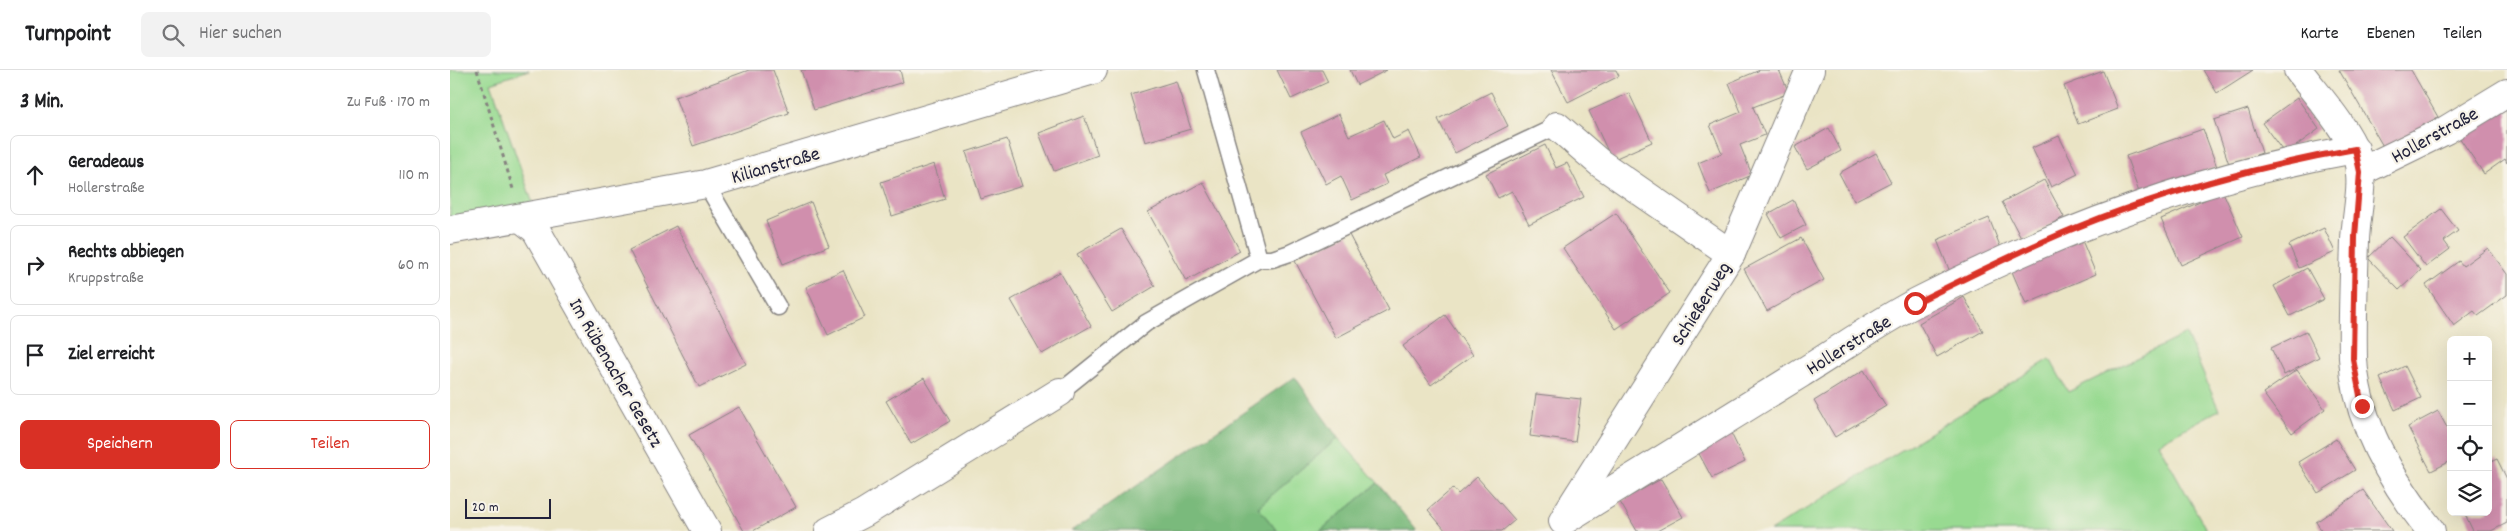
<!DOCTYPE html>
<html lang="de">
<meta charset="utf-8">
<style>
:root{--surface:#fff;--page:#f2f2f2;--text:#202124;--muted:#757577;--line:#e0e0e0;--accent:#d93025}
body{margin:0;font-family:Dekko,sans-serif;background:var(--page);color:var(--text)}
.controls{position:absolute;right:15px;bottom:15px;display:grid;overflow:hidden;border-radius:8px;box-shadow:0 5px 20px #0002}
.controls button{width:45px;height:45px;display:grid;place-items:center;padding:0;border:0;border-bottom:1px solid var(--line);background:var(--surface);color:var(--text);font:25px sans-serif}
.scale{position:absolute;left:15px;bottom:12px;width:86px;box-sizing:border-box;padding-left:5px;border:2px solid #22223b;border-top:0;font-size:14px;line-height:18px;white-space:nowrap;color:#22223b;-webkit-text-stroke:4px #f7f3e8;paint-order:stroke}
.stop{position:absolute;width:15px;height:15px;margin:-11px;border:4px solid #d93025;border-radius:50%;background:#fff}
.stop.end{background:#d93025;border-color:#fff;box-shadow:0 1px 5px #0008}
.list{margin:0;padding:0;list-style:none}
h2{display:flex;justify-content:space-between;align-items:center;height:65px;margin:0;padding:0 20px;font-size:21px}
h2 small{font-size:16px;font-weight:400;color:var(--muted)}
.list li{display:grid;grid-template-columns:32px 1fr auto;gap:15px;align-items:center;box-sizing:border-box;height:80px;margin:0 10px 10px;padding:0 10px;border:1px solid var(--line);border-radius:8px}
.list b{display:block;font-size:19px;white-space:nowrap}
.list p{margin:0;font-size:16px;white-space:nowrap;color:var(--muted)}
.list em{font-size:16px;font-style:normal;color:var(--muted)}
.actions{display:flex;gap:10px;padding:15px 20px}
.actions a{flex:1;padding:11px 0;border:1px solid var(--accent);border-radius:8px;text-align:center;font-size:18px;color:var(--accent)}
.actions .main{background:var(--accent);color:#fff}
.icon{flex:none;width:28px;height:28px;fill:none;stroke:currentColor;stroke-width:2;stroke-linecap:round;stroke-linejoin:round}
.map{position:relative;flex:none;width:2057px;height:461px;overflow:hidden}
header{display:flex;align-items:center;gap:30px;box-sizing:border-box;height:70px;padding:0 25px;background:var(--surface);border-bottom:1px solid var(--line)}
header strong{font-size:24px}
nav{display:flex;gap:28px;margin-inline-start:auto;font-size:18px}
.search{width:350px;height:45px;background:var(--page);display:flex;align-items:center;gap:12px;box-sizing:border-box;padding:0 18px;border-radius:8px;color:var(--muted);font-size:19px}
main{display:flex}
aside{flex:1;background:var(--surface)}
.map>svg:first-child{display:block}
.green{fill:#98da91;stroke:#5d7e66}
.forest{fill:#7aba7b;stroke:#4e6e5b}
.building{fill:#d08fad}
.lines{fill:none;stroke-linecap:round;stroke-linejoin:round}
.service-casing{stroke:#868380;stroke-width:19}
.minor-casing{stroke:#868380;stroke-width:30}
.tertiary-casing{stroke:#868380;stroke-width:30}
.path{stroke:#868380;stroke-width:3;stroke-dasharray:4 4;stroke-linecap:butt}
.service{stroke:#fff;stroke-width:16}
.minor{stroke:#fff;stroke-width:28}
.tertiary{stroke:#fff;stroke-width:28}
.route{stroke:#d93025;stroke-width:6}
.labels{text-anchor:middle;stroke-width:4.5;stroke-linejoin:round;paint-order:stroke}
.street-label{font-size:20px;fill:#22223b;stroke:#f7f3e8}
</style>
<header>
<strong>Turnpoint</strong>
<div class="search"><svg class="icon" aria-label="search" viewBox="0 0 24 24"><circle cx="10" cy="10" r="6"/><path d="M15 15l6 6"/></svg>Hier suchen</div>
<nav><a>Karte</a><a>Ebenen</a><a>Teilen</a></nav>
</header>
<main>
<aside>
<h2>3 Min.<small>Zu Fuß · 170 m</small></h2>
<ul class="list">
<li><svg class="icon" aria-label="ahead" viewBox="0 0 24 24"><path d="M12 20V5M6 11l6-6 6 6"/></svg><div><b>Geradeaus</b><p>Hollerstraße</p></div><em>110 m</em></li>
<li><svg class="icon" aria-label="right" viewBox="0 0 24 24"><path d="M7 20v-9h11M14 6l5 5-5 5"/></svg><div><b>Rechts abbiegen</b><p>Kruppstraße</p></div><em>60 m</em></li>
<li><svg class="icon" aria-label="arrive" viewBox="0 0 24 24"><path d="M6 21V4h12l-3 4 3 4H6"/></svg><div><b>Ziel erreicht</b></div></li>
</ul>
<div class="actions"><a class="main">Speichern</a><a>Teilen</a></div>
</aside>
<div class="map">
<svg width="2057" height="461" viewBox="0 0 2057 461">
<rect width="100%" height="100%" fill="#f7f3e8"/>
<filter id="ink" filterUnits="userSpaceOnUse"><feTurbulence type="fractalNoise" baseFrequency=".02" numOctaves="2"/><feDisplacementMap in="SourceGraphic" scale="10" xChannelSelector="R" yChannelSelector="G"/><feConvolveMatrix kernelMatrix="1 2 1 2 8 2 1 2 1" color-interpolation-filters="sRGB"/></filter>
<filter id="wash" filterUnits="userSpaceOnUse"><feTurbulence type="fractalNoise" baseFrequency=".0096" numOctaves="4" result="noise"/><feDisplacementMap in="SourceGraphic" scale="20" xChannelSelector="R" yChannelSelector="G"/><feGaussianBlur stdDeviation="1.12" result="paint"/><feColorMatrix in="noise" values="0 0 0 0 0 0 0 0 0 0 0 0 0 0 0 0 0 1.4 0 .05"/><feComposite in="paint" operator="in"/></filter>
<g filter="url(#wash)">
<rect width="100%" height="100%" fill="#eae4c5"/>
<g class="green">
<polygon points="0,0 79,0 41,13 83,134 0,148"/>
<polygon points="1736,264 1769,340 1708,373 1757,461 1320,461 1600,289 1618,322"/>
<polygon points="888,368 928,413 870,461 827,461 808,437"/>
</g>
<g class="forest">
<polygon points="845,307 888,368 808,437 827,461 621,461"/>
<polygon points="928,413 967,461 870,461"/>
</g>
<g id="blocks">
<g class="building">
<polygon points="299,0 323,0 339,43 243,76 225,27"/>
<polygon points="351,0 450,0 453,12 364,40"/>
<polygon points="827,0 872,0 878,12 841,29"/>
<polygon points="900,0 937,0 907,15"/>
<polygon points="1101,0 1166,0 1169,6 1118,32"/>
<polygon points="1310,0 1329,0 1339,23 1303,37 1315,65 1290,75 1302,105 1260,123 1248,93 1272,83 1260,55 1291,42 1279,13"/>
<polygon points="1753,0 1803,0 1767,23"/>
<polygon points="1889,0 1961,0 1988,47 1934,78"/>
<polygon points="1653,1 1668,39 1628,54 1614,16"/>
<polygon points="726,11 741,59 695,72 681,25"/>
<polygon points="1041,22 1058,56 1005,83 988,49"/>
<polygon points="1179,23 1202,72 1162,90 1139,41"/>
<polygon points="1847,28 1869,59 1835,84 1812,53"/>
<polygon points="2057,35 2057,93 2055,89 2034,104 2009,67"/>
<polygon points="1798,39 1812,83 1779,94 1764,50"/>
<polygon points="889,44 899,66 934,50 943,69 959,61 971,87 933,105 937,114 902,130 891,106 876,114 851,62"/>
<polygon points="634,46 648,85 604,101 589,63"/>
<polygon points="1379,58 1391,81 1357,99 1345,77"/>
<polygon points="1753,59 1767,97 1690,125 1676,86"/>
<polygon points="1609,66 1628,104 1601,117 1582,78"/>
<polygon points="557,69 572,116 531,129 516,82"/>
<polygon points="1095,75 1106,98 1117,93 1134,127 1079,154 1062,121 1048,128 1036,104"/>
<polygon points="1426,83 1441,112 1404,131 1389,103"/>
<polygon points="484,94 495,129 442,146 431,112"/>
<polygon points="1594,110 1614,147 1572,170 1552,132"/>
<polygon points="753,112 790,181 736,211 698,142"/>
<polygon points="1773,122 1793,167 1731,195 1711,149"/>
<polygon points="1343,130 1356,155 1331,168 1318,144"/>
<polygon points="361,132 379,176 333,194 316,151"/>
<polygon points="1991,139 2008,161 1994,171 2000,179 1976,197 1953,167"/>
<polygon points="1166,143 1220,223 1166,259 1113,178"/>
<polygon points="1539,148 1552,181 1500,202 1487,170"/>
<polygon points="226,156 296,294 249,317 179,180"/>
<polygon points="1874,158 1885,182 1849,198 1839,175"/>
<polygon points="671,159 705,216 662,242 627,184"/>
<polygon points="898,163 939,240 886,268 845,191"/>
<polygon points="1940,167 1971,200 1949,220 1918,188"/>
<polygon points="1351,168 1374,210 1317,241 1294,199"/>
<polygon points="1631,168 1646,204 1576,234 1560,197"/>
<polygon points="2038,178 2057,204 2057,225 2028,246 2024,241 2004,256 1976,215 2009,191 2013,196"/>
<polygon points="1857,198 1874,229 1840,246 1824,216"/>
<polygon points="393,200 415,247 378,265 356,217"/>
<polygon points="610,202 641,256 592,284 561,230"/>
<polygon points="1514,227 1533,261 1487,287 1469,253"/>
<polygon points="995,245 1023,285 981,315 953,276"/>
<polygon points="1856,261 1869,287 1834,305 1821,278"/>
<polygon points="1955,296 1971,328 1945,340 1930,308"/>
<polygon points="1414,300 1436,336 1385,367 1364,331"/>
<polygon points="1847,300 1875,339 1842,363 1813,323"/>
<polygon points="474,308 500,351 461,374 436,331"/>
<polygon points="1086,324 1131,329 1125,372 1080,366"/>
<polygon points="289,337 346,437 303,461 294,461 239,365"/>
<polygon points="1988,341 2001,365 2001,391 1981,401 1958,357"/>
<polygon points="1281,363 1295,392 1262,408 1247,380"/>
<polygon points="1886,369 1905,400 1868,423 1848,392"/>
<polygon points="2047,389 2057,409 2057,453 2041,461 2023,461 2014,442 2038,442 2038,393"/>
<polygon points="1027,407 1065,450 1052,461 996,461 978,440 1003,418 1008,424"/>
<polygon points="1211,409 1233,447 1207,461 1187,461 1170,432"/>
<polygon points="1913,420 1942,461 1872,461 1866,452"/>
</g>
</g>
</g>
<g filter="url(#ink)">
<use href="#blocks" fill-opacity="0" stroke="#868380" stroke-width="1"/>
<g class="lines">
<g class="service-casing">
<g id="service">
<polyline points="756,0 809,189"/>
<polyline points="256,114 328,237"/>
<polyline points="610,322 696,253 809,189 822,189 840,183 1107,56"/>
</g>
</g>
<g class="minor-casing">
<g id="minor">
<path d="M1848,0C1865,23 1897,58 1906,84C1916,110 1906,142 1905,170C1904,209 1902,249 1903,288C1906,352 1942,412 1981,461"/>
<polyline points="1107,56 1151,94 1281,184"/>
<polyline points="1910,102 1996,60 2057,23"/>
<polyline points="72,149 86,160 257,461"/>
<polyline points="1116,445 1281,184 1360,0"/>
<path d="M1113,451C1192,402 1271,353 1350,304C1389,280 1427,253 1467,232C1605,161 1751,106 1905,79"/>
<polyline points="379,461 414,443 610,322"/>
</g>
</g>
<g class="tertiary-casing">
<polyline id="tertiary" points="0,160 256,114 643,0"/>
</g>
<polyline class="path" points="27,0 63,119"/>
<use href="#service" class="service"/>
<use href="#minor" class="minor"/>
<use href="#tertiary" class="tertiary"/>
</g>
</g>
<g class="lines" filter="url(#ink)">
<path class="route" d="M1465,233C1516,208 1567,182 1620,160C1707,124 1812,95 1905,79L1910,102L1905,167L1903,289L1912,336"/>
</g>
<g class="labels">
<g class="street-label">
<text transform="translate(1984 64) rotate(-29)" y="7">Hollerstraße</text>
<text transform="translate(325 94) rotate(-16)" y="7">Kilianstraße</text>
<text transform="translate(1250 233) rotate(-58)" y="7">Schießerweg</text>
<text transform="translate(1398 274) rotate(-32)" y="7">Hollerstraße</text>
<text transform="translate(167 302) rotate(60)" y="7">Im Rübenacher Gesetz</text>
</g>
</g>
</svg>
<div class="controls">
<button>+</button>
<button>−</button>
<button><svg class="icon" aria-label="locate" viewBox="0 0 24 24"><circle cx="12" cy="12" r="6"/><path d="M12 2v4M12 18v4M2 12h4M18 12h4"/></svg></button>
<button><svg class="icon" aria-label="layers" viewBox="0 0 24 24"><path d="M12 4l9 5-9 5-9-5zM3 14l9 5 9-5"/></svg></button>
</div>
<div class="scale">20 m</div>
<div class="stop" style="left:1465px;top:233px"></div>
<div class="stop end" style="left:1912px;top:336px"></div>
</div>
</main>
